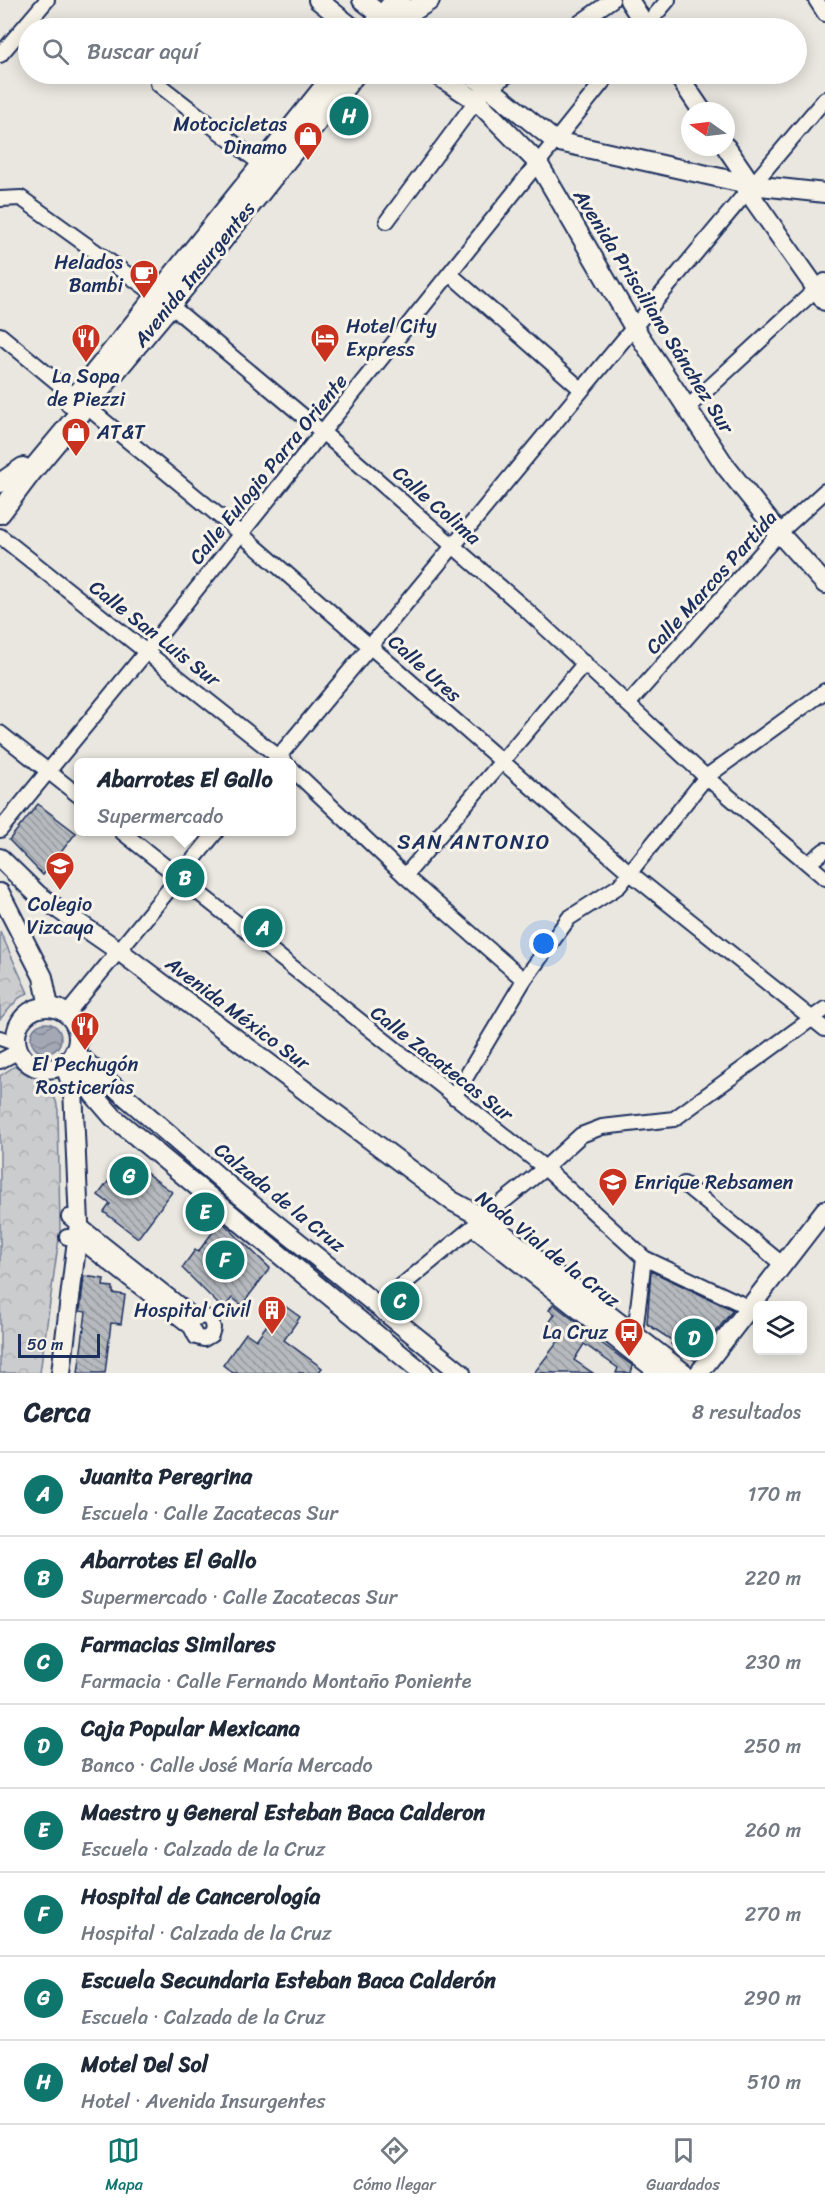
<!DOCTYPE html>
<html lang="es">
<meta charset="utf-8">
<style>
:root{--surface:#fff;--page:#f6f6f7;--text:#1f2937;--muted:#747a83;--line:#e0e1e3;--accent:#0f766e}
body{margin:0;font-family:Sriracha,sans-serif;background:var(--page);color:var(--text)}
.controls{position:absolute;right:18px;bottom:18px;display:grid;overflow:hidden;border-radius:9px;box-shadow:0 3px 15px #0003}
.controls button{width:54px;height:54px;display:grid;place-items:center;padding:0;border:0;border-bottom:2px solid var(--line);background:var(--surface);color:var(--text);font:30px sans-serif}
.compass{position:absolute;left:681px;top:102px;width:54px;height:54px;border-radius:50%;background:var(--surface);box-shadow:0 3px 15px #0003;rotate:284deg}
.scale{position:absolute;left:18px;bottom:15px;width:82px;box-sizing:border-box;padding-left:6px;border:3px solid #1b2f5e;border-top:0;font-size:16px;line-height:21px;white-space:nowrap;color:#1b2f5e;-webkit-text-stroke:4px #f7f3e8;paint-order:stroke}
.you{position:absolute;left:544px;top:944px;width:21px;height:21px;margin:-15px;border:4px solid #fff;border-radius:50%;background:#1a73e8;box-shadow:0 0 0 9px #1a73e833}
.badge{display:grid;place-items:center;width:39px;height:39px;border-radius:50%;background:var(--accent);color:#fff;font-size:20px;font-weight:700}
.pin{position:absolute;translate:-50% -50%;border:3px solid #fff;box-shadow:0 2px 6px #0006}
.popup{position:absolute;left:74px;top:758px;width:222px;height:78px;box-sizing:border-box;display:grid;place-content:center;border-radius:9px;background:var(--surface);filter:drop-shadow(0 2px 4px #0005);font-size:20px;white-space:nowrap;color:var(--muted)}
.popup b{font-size:22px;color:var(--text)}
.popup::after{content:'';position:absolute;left:50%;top:100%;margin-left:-12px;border:12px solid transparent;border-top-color:var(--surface)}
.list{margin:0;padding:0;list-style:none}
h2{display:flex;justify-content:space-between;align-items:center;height:78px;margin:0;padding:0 24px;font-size:26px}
h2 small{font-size:20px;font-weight:400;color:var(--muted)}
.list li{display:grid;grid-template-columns:39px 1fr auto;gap:18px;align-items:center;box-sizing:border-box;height:84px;padding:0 24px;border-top:2px solid var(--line)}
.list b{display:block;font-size:22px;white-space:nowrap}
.list p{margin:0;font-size:20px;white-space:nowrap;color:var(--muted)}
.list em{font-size:20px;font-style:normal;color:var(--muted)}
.icon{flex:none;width:33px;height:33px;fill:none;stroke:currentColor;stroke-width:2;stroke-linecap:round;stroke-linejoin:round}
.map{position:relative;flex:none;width:825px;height:1373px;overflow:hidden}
.search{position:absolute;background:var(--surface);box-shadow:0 3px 15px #0003;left:18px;right:18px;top:18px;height:66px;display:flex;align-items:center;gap:15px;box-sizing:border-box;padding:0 21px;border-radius:33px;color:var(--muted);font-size:22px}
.sheet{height:750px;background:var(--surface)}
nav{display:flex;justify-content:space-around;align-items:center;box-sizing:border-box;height:84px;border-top:2px solid var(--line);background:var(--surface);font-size:16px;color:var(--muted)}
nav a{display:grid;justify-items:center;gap:3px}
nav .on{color:var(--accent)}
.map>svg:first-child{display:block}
.forest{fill:url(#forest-crowns);stroke:#737e96;stroke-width:1.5}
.water{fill:url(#water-waves);stroke:#6d7892;stroke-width:1.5}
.building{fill:url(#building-back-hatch);stroke:#1b2f5e;stroke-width:1.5}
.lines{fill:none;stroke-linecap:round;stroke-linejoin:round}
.minor-casing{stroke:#1b2f5e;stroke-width:18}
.major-casing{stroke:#1b2f5e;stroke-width:22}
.highway-casing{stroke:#1b2f5e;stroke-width:24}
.minor{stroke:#f7f3e8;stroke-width:14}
.major{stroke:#f7f3e8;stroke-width:18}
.highway{stroke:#f7f3e8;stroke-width:20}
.labels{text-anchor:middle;stroke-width:6;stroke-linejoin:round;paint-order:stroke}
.poi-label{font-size:20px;fill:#1b2f5e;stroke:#f7f3e8;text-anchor:end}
.street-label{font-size:20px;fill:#1b2f5e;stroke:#f7f3e8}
.neighbourhood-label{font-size:21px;letter-spacing:1.5px;fill:#1b2f5e;stroke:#f7f3e8}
</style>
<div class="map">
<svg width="825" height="1373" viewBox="0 0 825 1373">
<defs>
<pattern id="forest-crowns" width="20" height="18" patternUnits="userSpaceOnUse" patternTransform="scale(1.5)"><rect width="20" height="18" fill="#cbcccd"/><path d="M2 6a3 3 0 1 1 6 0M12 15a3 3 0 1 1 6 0" fill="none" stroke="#aeb0b2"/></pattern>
<pattern id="water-waves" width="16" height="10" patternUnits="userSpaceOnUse" patternTransform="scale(1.5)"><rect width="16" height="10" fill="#a3a8b4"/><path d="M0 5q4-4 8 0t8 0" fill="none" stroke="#848996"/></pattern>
<pattern id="building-back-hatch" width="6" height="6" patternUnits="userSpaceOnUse" patternTransform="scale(1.5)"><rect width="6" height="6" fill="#b6babf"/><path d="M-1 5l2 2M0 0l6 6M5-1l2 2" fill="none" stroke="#93989e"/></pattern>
</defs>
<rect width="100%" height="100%" fill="#eae7e0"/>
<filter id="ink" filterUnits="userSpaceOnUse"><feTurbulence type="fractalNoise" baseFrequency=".0167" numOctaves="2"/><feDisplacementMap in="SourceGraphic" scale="12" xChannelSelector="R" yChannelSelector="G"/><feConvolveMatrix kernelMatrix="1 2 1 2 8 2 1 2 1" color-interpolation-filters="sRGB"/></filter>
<g filter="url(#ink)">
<g class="forest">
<polygon points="0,931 28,993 19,998 0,1019"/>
<path d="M15,1066C38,1077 54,1083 58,1110L60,1231L40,1373H0V1076Z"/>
</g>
<circle class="water" cx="46" cy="1038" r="15"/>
<g class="building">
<polygon points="38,804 76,833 43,875 9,840"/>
<polygon points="123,1162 135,1171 138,1167 172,1192 138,1238 104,1212 110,1204 98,1195"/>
<polygon points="221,1221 270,1268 242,1305 232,1298 223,1309 182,1268 195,1250 198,1252"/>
<polygon points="651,1271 733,1310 694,1360 671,1344 673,1341 647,1324"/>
<polygon points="84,1276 104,1279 103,1286 113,1287 113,1293 125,1295 121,1324 111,1323 105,1373 78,1373 86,1312 80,1311"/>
<polygon points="282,1304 300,1317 284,1340 322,1368 318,1373 233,1373 223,1365 246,1333 256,1340"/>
<polygon points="553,1304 583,1327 582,1329 633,1366 631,1373 616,1373 618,1368 584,1344 574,1360 593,1373 534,1373 560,1339 545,1329 555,1314 549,1310"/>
</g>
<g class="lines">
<g class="minor-casing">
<g id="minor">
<polyline points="816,0 825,14"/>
<polyline points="572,28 612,0"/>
<polyline points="644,28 668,0"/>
<polyline points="0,55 47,0"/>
<polyline points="158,84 262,165"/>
<polyline points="0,199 21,198 170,305 321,431 521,605 706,777 825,878"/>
<polyline points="387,221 487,86 493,85 509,74"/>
<polyline points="450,274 581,389"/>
<polyline points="0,335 241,534 629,872 825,1029"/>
<polyline points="686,409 825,281"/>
<polyline points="0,536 285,762"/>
<polyline points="629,703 779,533 825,491"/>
<polyline points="0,733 78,795"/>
<path d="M274,762C458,542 639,318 825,99"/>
<polyline points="292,769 405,876 524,980"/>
<polyline points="0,830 147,651 609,74"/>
<polyline points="122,832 545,1168 644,1258 748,1307"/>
<polyline points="809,863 825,850"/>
<polyline points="405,876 585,663"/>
<polyline points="66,1015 216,832"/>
<polyline points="0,1038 17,1044"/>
<polyline points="0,1061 19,1051"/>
<polyline points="454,1097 524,980 569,918 619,886 706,777 825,691"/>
<polyline points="684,1184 782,1264"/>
<polyline points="483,1218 545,1168 581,1135 602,1127 674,1119 825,1009"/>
<polyline points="67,1237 77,1238 191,1327 196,1337 204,1339 211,1335 213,1328 211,1320 204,1316 196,1318 69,1217"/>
<polyline points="377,1306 474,1226"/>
<polyline points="635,1333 644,1258"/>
</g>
</g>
<g class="major-casing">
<g id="major">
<polyline points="318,0 353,28"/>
<polyline points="362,0 392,24"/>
<polyline points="629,0 647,28"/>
<polyline points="435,74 477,101 538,163 633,326 726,467 779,533 825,584"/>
<polyline points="469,74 487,86 555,141 752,185 825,193"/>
<polyline points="677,74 702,111"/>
<polyline points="726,147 752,185 754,200 825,301"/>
<polyline points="0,483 23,467"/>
<polyline points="0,858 38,895 119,951 452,1201 483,1218 684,1373"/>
<polyline points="0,893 43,977 49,1007"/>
<circle cx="47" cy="1038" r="31"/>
<polyline points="74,1052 236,1192 461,1373"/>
<polyline points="70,1058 94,1095 113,1117 423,1373"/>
<polyline points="477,1229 660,1373"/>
<polyline points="61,1373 79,1223 73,1089 64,1063"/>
<polyline points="699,1373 825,1210"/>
</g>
</g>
<g class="highway-casing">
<g id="highway">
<polyline points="372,28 390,7 400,0"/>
<polyline points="394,28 406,15 429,0"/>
<polyline points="71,403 335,74"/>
<polyline points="0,513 31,472 165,311 355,74"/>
</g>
</g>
<use href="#minor" class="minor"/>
<use href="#major" class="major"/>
<use href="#highway" class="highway"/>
</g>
</g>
<defs>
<g id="shop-pin" transform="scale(1.5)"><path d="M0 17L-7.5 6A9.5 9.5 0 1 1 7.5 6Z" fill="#c8321e" stroke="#f7f3e8"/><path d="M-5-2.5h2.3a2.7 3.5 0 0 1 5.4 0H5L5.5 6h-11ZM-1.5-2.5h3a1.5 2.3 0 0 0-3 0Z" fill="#fff"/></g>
<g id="cafe-pin" transform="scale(1.5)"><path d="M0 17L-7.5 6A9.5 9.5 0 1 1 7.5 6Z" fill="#c8321e" stroke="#f7f3e8"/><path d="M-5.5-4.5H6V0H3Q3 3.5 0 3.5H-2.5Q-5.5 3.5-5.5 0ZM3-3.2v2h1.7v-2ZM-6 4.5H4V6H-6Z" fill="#fff"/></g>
<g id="restaurant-pin" transform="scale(1.5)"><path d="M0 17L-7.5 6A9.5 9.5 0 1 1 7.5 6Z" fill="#c8321e" stroke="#f7f3e8"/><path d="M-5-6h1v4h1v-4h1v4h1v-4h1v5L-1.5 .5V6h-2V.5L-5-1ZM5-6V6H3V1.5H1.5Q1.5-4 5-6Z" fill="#fff"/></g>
<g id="hotel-pin" transform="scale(1.5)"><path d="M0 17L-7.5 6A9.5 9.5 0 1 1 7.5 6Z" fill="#c8321e" stroke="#f7f3e8"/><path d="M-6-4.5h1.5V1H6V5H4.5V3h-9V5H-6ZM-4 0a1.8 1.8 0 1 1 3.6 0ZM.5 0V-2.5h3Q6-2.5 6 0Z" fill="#fff"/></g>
<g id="school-pin" transform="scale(1.5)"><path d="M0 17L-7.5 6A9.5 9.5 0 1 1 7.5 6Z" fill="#c8321e" stroke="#f7f3e8"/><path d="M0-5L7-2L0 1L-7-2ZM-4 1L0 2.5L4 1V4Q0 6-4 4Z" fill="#fff"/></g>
<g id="building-pin" transform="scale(1.5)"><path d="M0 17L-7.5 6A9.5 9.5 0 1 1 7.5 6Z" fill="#c8321e" stroke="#f7f3e8"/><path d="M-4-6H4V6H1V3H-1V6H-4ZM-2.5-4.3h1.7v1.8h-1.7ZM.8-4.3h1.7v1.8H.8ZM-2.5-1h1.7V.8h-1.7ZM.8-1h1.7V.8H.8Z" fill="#fff"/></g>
<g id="bus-pin" transform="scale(1.5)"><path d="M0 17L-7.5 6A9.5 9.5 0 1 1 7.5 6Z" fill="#c8321e" stroke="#f7f3e8"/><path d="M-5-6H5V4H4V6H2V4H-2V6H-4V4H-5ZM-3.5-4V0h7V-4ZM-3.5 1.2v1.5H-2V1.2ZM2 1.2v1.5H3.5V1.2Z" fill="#fff"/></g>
</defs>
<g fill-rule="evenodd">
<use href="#shop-pin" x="308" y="136"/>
<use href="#cafe-pin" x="144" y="274"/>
<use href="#restaurant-pin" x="86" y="338"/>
<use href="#hotel-pin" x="325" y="338"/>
<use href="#shop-pin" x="76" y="432"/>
<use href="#school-pin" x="60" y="866"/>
<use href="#restaurant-pin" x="85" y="1026"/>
<use href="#school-pin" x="613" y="1182"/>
<use href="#building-pin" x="272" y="1310"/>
<use href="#bus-pin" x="629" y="1332"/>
</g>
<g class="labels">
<g class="poi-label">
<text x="287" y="131">Motocicletas<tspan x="287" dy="23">Dinamo</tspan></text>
<text x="123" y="269">Helados<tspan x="123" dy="23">Bambi</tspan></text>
<text x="346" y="333" text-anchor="start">Hotel City<tspan x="346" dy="23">Express</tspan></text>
<text x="86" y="383" text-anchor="middle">La Sopa<tspan x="86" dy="23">de Piezzi</tspan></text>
<text x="97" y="439" text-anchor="start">AT&amp;T</text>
<text x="60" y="911" text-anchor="middle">Colegio<tspan x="60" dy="23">Vizcaya</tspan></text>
<text x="85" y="1071" text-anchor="middle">El Pechugón<tspan x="85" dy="23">Rosticerías</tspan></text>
<text x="634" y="1189" text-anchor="start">Enrique Rebsamen</text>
<text x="251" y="1317">Hospital Civil</text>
<text x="608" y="1339">La Cruz</text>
</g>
<g class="street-label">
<text transform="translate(194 274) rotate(-51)" y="7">Avenida Insurgentes</text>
<text transform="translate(654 311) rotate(58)" y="7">Avenida Prisciliano Sánchez Sur</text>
<text transform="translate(268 469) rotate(-51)" y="7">Calle Eulogio Parra Oriente</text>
<text transform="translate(437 505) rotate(41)" y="7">Calle Colima</text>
<text transform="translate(711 582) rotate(-48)" y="7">Calle Marcos Partida</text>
<text transform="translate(155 633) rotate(38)" y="7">Calle San Luis Sur</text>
<text transform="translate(425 668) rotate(42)" y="7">Calle Ures</text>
<text transform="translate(238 1013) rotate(37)" y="7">Avenida México Sur</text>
<text transform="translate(442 1063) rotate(38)" y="7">Calle Zacatecas Sur</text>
<text transform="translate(280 1197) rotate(39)" y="7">Calzada de la Cruz</text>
<text transform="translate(548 1249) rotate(38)" y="7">Nodo Vial de la Cruz</text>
</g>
<g class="neighbourhood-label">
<text x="474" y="849">SAN ANTONIO</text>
</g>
</g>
</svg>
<div class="controls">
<button><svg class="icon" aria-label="layers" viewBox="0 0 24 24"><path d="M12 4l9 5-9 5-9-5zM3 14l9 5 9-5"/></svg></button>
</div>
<svg class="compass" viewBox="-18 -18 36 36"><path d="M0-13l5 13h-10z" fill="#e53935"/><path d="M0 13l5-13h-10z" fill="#747a83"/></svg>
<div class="scale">50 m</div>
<div class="you"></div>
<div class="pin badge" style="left:263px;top:928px">A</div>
<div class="pin badge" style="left:185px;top:878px">B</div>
<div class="popup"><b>Abarrotes El Gallo</b>Supermercado</div>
<div class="pin badge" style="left:400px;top:1301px">C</div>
<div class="pin badge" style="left:694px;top:1338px">D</div>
<div class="pin badge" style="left:205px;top:1212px">E</div>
<div class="pin badge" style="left:225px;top:1260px">F</div>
<div class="pin badge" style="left:129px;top:1176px">G</div>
<div class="pin badge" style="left:349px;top:116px">H</div>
<div class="search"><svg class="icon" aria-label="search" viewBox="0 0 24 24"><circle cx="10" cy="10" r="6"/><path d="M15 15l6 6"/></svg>Buscar aquí</div>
</div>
<section class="sheet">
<h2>Cerca<small>8 resultados</small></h2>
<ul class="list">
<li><span class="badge">A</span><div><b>Juanita Peregrina</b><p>Escuela · Calle Zacatecas Sur</p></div><em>170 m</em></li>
<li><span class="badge">B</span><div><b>Abarrotes El Gallo</b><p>Supermercado · Calle Zacatecas Sur</p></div><em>220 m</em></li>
<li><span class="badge">C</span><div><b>Farmacias Similares</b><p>Farmacia · Calle Fernando Montaño Poniente</p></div><em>230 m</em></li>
<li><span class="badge">D</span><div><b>Caja Popular Mexicana</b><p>Banco · Calle José María Mercado</p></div><em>250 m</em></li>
<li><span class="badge">E</span><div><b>Maestro y General Esteban Baca Calderon</b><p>Escuela · Calzada de la Cruz</p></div><em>260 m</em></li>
<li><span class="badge">F</span><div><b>Hospital de Cancerología</b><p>Hospital · Calzada de la Cruz</p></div><em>270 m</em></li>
<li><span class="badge">G</span><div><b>Escuela Secundaria Esteban Baca Calderón</b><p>Escuela · Calzada de la Cruz</p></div><em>290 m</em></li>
<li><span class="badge">H</span><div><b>Motel Del Sol</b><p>Hotel · Avenida Insurgentes</p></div><em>510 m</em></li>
</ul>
</section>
<nav>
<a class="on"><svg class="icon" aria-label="map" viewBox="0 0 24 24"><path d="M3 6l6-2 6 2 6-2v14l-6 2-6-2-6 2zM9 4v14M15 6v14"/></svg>Mapa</a>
<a><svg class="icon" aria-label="directions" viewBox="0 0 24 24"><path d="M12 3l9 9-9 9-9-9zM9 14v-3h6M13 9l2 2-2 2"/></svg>Cómo llegar</a>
<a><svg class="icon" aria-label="saved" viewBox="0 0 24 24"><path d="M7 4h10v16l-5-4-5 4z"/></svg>Guardados</a>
</nav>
